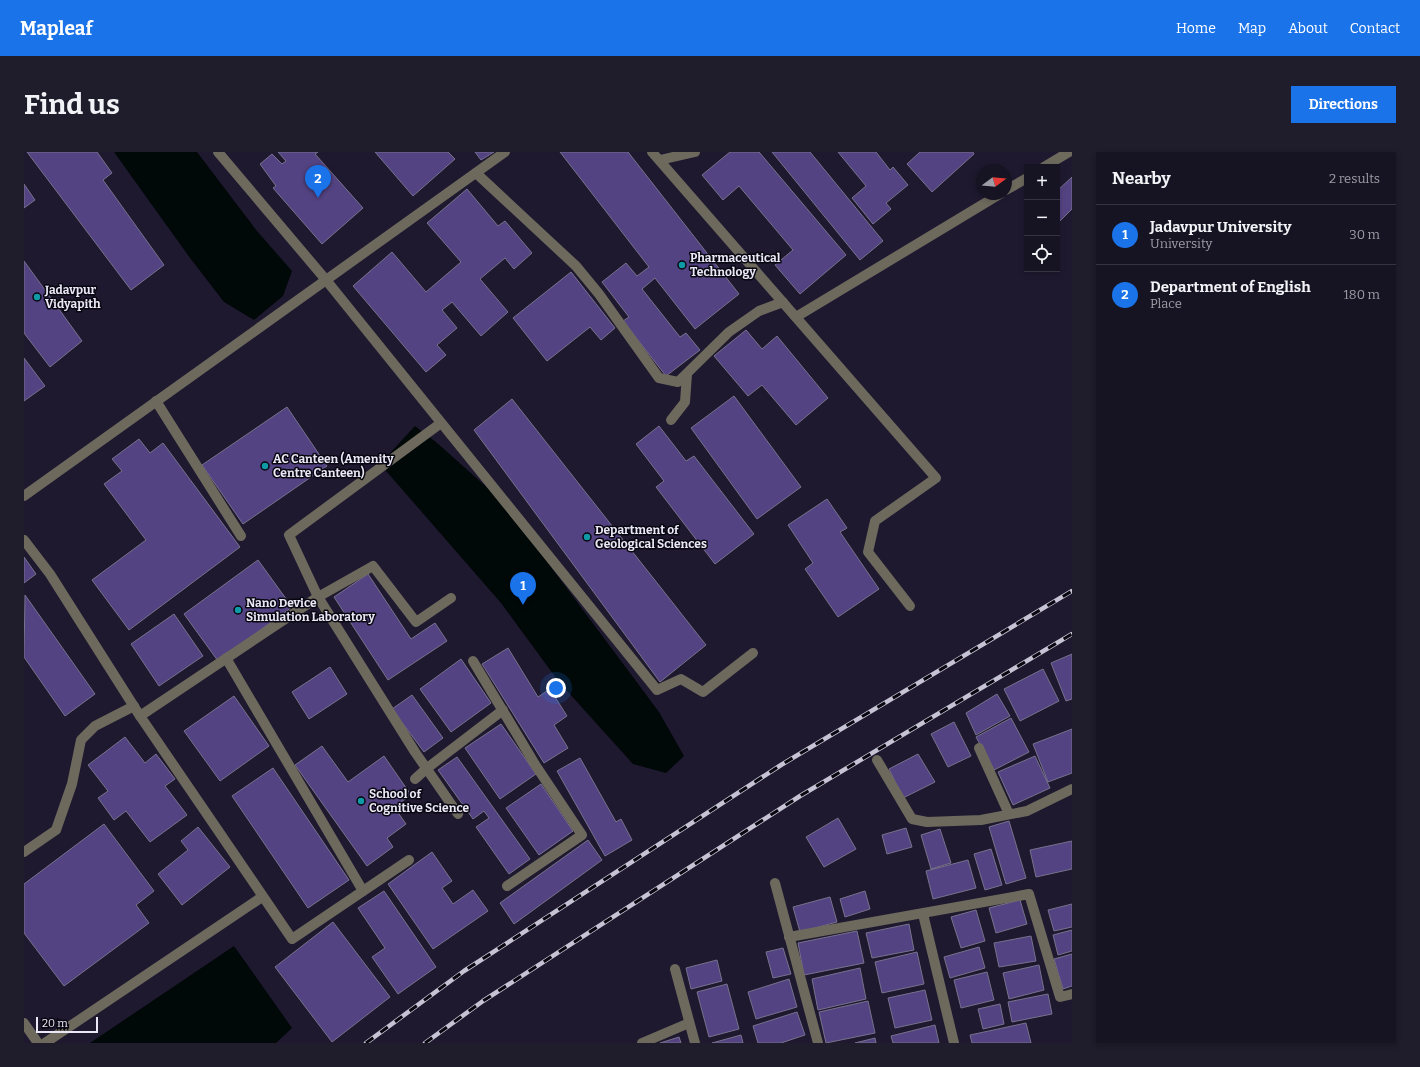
<!DOCTYPE html>
<meta charset="utf-8">
<style>
:root{--surface:#161323;--page:#1f1c2b;--text:#f1f3f6;--muted:#9e9ea6;--line:#353241;--accent:#1a73e8}
body{margin:0;font-family:Bitter,serif;background:var(--page);color:var(--text)}
.controls{position:absolute;right:12px;top:12px;display:grid;overflow:hidden;border-radius:0px;box-shadow:0 2px 6px #0003}
.controls button{width:36px;height:36px;display:grid;place-items:center;padding:0;border:0;border-bottom:1px solid var(--line);background:var(--surface);color:var(--text);font:20px sans-serif}
.compass{position:absolute;left:952px;top:12px;width:36px;height:36px;border-radius:50%;background:var(--surface);box-shadow:0 2px 6px #0003;rotate:74deg}
.scale{position:absolute;left:12px;bottom:10px;width:62px;box-sizing:border-box;padding-left:4px;border:2px solid #eae8f7;border-top:0;font-size:11px;line-height:14px;white-space:nowrap;color:#eae8f7;-webkit-text-stroke:3px #08060f;paint-order:stroke}
.you{position:absolute;left:532px;top:536px;width:14px;height:14px;margin:-10px;border:3px solid #fff;border-radius:50%;background:#1a73e8;box-shadow:0 0 0 6px #1a73e833}
.badge{display:grid;place-items:center;width:26px;height:26px;border-radius:50%;background:var(--accent);color:#fff;font-size:13px;font-weight:700}
.pin{position:absolute;translate:-50% -33px;filter:drop-shadow(0 1px 2px #0008)}
.pin::after{content:'';position:absolute;top:21px;width:14px;height:12px;background:inherit;clip-path:polygon(0 0,100% 0,50% 100%)}
.list{margin:0;padding:0;list-style:none}
h2{display:flex;justify-content:space-between;align-items:center;height:52px;margin:0;padding:0 16px;font-size:17px}
h2 small{font-size:13px;font-weight:400;color:var(--muted)}
.list li{display:grid;grid-template-columns:26px 1fr auto;gap:12px;align-items:center;box-sizing:border-box;height:60px;padding:0 16px;border-top:1px solid var(--line)}
.list b{display:block;font-size:15px;white-space:nowrap}
.list p{margin:0;font-size:13px;white-space:nowrap;color:var(--muted)}
.list em{font-size:13px;font-style:normal;color:var(--muted)}
.icon{flex:none;width:22px;height:22px;fill:none;stroke:currentColor;stroke-width:2;stroke-linecap:round;stroke-linejoin:round}
.map{position:relative;flex:none;width:1048px;height:891px;overflow:hidden;border-radius:0px}
header{display:flex;align-items:center;gap:24px;box-sizing:border-box;height:56px;padding:0 20px;background:var(--accent);color:#fff}
header strong{font-size:19px}
nav{display:flex;gap:22px;margin-inline-start:auto;font-size:14px}
.intro{display:flex;align-items:center;justify-content:space-between;box-sizing:border-box;height:96px;padding:0 24px}
h1{margin:0;font-size:28px}
.button{padding:10px 18px;border-radius:0px;background:var(--accent);color:#fff;font-size:14px;font-weight:700}
main{display:flex;gap:24px;padding:0 24px}
aside{flex:1;background:var(--surface);border-radius:0px;box-shadow:0 2px 6px #0003}
.map>svg:first-child{display:block}
.water{fill:#000808}
.building{fill:#544382;stroke:#77728c}
.lines{fill:none;stroke-linecap:round;stroke-linejoin:round}
.lane{stroke:#6d695d;stroke-width:10}
.street{stroke:#6d695d;stroke-width:10}
.rail-casing{stroke:#c6c4d4;stroke-width:4.5}
.rail{stroke:#08060f;stroke-width:3;stroke-dasharray:9;stroke-linecap:butt}
.culture-dot{fill:#0f9aa8;stroke:#08060f;stroke-width:1.5}
.labels{text-anchor:middle;stroke-width:3;stroke-linejoin:round;paint-order:stroke}
.poi-label{font-size:12px;font-weight:bold;fill:#eae8f7;stroke:#08060f;text-anchor:start}
</style>
<header>
<strong>Mapleaf</strong>
<nav><a>Home</a><a>Map</a><a>About</a><a>Contact</a></nav>
</header>
<div class="intro"><h1>Find us</h1><a class="button">Directions</a></div>
<main>
<div class="map">
<svg width="1048" height="891" viewBox="0 0 1048 891">
<rect width="100%" height="100%" fill="#1e192f"/>
<g class="water">
<polygon points="90,0 173,0 233,79 268,119 259,144 230,168 200,150 166,106"/>
<polygon points="391,274 412,290 477,348 635,560 660,604 642,621 609,612 535,530 477,451 356,312"/>
<polygon points="210,794 268,876 252,891 66,891"/>
</g>
<g class="building">
<polygon points="3,0 73,0 88,21 79,28 140,113 107,138"/>
<polygon points="254,0 294,0 291,2 339,56 298,92 249,36 252,34 236,12 248,2 258,12 262,9"/>
<polygon points="351,0 424,0 431,7 389,44"/>
<polygon points="451,0 470,0 457,8"/>
<polygon points="536,0 604,0 715,142 671,177 631,126 618,137 656,185 662,181 676,198 642,224 599,169 605,165 578,130 602,111 613,124 625,115"/>
<polygon points="706,0 735,0 822,103 776,142 751,113 769,98 715,34 699,48 678,23"/>
<polygon points="748,0 786,0 859,89 836,108"/>
<polygon points="814,0 852,0 866,18 869,15 884,33 862,51 867,57 849,72 828,46 842,34"/>
<polygon points="896,0 949,0 950,2 908,40 883,12"/>
<polygon points="1048,25 1048,57 1033,72 1033,39"/>
<polygon points="0,32 11,48 0,56"/>
<polygon points="443,37 474,74 481,69 508,101 490,117 481,106 456,127 484,160 457,184 428,150 418,158 433,176 413,193 422,203 402,220 329,134 368,100 402,140 437,110 403,71"/>
<polygon points="0,109 58,189 26,215 0,181"/>
<polygon points="547,120 591,176 577,188 566,175 523,209 489,166"/>
<polygon points="722,178 738,197 753,184 804,246 772,273 738,233 724,244 690,204"/>
<polygon points="0,206 21,234 0,249"/>
<polygon points="710,244 777,335 733,367 667,276"/>
<polygon points="488,247 682,493 636,530 450,278"/>
<polygon points="263,255 303,314 219,372 178,313"/>
<polygon points="635,274 662,309 670,304 730,382 691,412 632,335 640,329 612,292"/>
<polygon points="115,287 126,301 139,291 216,395 105,478 68,428 122,388 80,332 98,319 88,307"/>
<polygon points="803,347 823,376 816,380 855,437 814,465 781,417 789,411 764,373"/>
<polygon points="0,405 12,422 0,431"/>
<polygon points="234,408 268,455 194,509 160,462"/>
<polygon points="344,422 387,487 411,471 423,489 364,528 310,445"/>
<polygon points="1,443 71,542 41,564 0,505"/>
<polygon points="150,462 179,504 135,534 107,492"/>
<polygon points="484,496 514,545 526,537 543,564 530,573 544,596 520,611 458,512"/>
<polygon points="1048,502 1048,547 1042,549 1027,511"/>
<polygon points="437,507 467,551 427,580 396,537"/>
<polygon points="306,515 323,542 285,567 268,540"/>
<polygon points="1019,517 1035,549 996,569 980,537"/>
<polygon points="973,542 986,564 952,583 942,561"/>
<polygon points="388,543 419,586 400,600 368,557"/>
<polygon points="210,544 245,594 196,629 160,579"/>
<polygon points="987,566 1005,600 970,618 952,585"/>
<polygon points="930,570 947,604 924,615 907,582"/>
<polygon points="477,572 512,622 476,647 441,596"/>
<polygon points="1048,577 1048,621 1024,630 1009,592"/>
<polygon points="101,585 121,611 132,602 151,627 141,634 163,663 126,690 102,659 90,668 74,646 84,639 64,613"/>
<polygon points="298,594 324,630 360,604 387,643 370,655 382,672 363,686 369,695 343,714 271,613"/>
<polygon points="894,602 911,630 879,646 865,617"/>
<polygon points="1011,604 1026,636 989,653 974,620"/>
<polygon points="433,605 506,707 485,722 452,675 465,666 460,659 449,667 414,618"/>
<polygon points="556,606 592,670 597,667 608,688 581,704 533,619"/>
<polygon points="249,616 325,728 284,756 208,644"/>
<polygon points="517,632 549,679 515,703 482,656"/>
<polygon points="814,666 832,697 800,715 782,685"/>
<polygon points="985,669 1002,726 982,732 965,675"/>
<polygon points="80,672 130,739 112,753 125,771 40,834 0,781 0,732"/>
<polygon points="174,675 206,715 158,753 134,722 164,698 157,689"/>
<polygon points="882,676 888,695 863,702 858,683"/>
<polygon points="916,677 927,711 907,717 897,683"/>
<polygon points="564,688 578,708 490,772 476,751"/>
<polygon points="1048,689 1048,717 1012,725 1006,698"/>
<polygon points="967,697 978,733 961,738 950,702"/>
<polygon points="408,700 428,729 418,736 429,752 449,738 464,759 409,797 364,732"/>
<polygon points="944,708 952,736 909,747 902,719"/>
<polygon points="360,739 412,815 374,842 348,805 361,796 334,756"/>
<polygon points="841,739 846,757 821,765 816,747"/>
<polygon points="806,745 813,770 776,780 769,755"/>
<polygon points="996,748 1003,772 972,781 965,756"/>
<polygon points="1048,752 1048,775 1030,779 1024,758"/>
<polygon points="952,758 961,789 937,796 927,765"/>
<polygon points="309,770 366,845 308,890 251,815"/>
<polygon points="885,772 890,798 848,806 842,781"/>
<polygon points="1048,778 1048,799 1034,803 1029,783"/>
<polygon points="833,779 840,811 780,823 774,791"/>
<polygon points="1007,784 1012,809 975,815 970,791"/>
<polygon points="955,795 961,816 926,826 920,805"/>
<polygon points="759,796 767,822 749,826 742,800"/>
<polygon points="893,800 900,832 858,841 851,810"/>
<polygon points="1048,802 1048,834 1039,837 1030,807"/>
<polygon points="693,808 698,829 667,837 662,816"/>
<polygon points="1015,813 1020,838 985,847 979,821"/>
<polygon points="836,816 842,847 794,858 788,827"/>
<polygon points="963,820 970,848 937,856 930,828"/>
<polygon points="765,827 773,855 732,867 724,840"/>
<polygon points="703,832 715,877 685,885 673,840"/>
<polygon points="901,838 908,868 871,876 864,846"/>
<polygon points="1024,842 1028,862 988,870 984,850"/>
<polygon points="844,849 851,881 802,891 795,860"/>
<polygon points="976,852 980,872 959,877 954,857"/>
<polygon points="773,860 781,883 757,891 734,891 729,874"/>
<polygon points="1002,871 1007,891 948,891 946,883"/>
<polygon points="911,873 915,891 869,891 867,884"/>
<polygon points="717,883 719,891 688,891"/>
<polygon points="655,885 657,891 636,891"/>
<polygon points="851,886 852,891 831,891"/>
</g>
<g class="lines">
<g class="lane">
<polyline points="194,0 302,128 633,538 657,527 679,540 729,501"/>
<polyline points="628,0 912,326 851,369 844,400 886,454"/>
<polyline points="636,8 671,0"/>
<polyline points="1020,15 1045,0"/>
<polyline points="452,21 552,114 575,142 635,226 654,230 705,180 735,159 759,150"/>
<polyline points="982,38 1003,26"/>
<polyline points="772,165 976,42"/>
<polyline points="132,249 217,384"/>
<polyline points="647,268 661,250 663,222"/>
<polyline points="0,344 481,0"/>
<polyline points="0,388 26,422 116,564 268,787 385,708"/>
<polyline points="427,446 392,470 349,414 294,445 391,600 434,662"/>
<polyline points="202,506 339,739"/>
<polyline points="449,509 512,614 558,683 483,734"/>
<polyline points="116,564 294,445 265,383 417,271"/>
<polyline points="391,627 402,617 479,558"/>
<polyline points="0,700 32,678 48,632 57,588 71,574 110,554"/>
<polyline points="0,871 14,891"/>
<polyline points="21,891 238,745"/>
</g>
<g class="street">
<polyline points="955,596 985,662"/>
<polyline points="853,608 888,667 903,670 957,668 1003,659 1048,637"/>
<polyline points="751,731 794,891"/>
<polyline points="899,762 930,891"/>
<polyline points="765,785 1005,742 1036,845 1048,842"/>
<polyline points="651,817 671,891"/>
<polyline points="618,891 665,871"/>
</g>
<g class="rail-casing">
<g id="rail">
<polyline points="342,891 440,819 757,613 1048,439"/>
<polyline points="401,891 459,849 776,644 1048,482"/>
</g>
</g>
<use href="#rail" class="rail"/>
</g>
<g class="culture-dot">
<circle cx="658" cy="113" r="4"/>
<circle cx="13" cy="145" r="4"/>
<circle cx="241" cy="314" r="4"/>
<circle cx="563" cy="385" r="4"/>
<circle cx="214" cy="458" r="4"/>
<circle cx="337" cy="649" r="4"/>
</g>
<g class="labels">
<g class="poi-label">
<text x="666" y="110">Pharmaceutical<tspan x="666" dy="14">Technology</tspan></text>
<text x="21" y="142">Jadavpur<tspan x="21" dy="14">Vidyapith</tspan></text>
<text x="249" y="311">AC Canteen (Amenity<tspan x="249" dy="14">Centre Canteen)</tspan></text>
<text x="571" y="382">Department of<tspan x="571" dy="14">Geological Sciences</tspan></text>
<text x="222" y="455">Nano Device<tspan x="222" dy="14">Simulation Laboratory</tspan></text>
<text x="345" y="646">School of<tspan x="345" dy="14">Cognitive Science</tspan></text>
</g>
</g>
</svg>
<div class="controls">
<button>+</button>
<button>−</button>
<button><svg class="icon" aria-label="locate" viewBox="0 0 24 24"><circle cx="12" cy="12" r="6"/><path d="M12 2v4M12 18v4M2 12h4M18 12h4"/></svg></button>
</div>
<svg class="compass" viewBox="-18 -18 36 36"><path d="M0-13l5 13h-10z" fill="#e53935"/><path d="M0 13l5-13h-10z" fill="#9e9ea6"/></svg>
<div class="scale">20 m</div>
<div class="you"></div>
<div class="pin badge" style="left:499px;top:453px">1</div>
<div class="pin badge" style="left:294px;top:46px">2</div>
</div>
<aside>
<h2>Nearby<small>2 results</small></h2>
<ul class="list">
<li><span class="badge">1</span><div><b>Jadavpur University</b><p>University</p></div><em>30 m</em></li>
<li><span class="badge">2</span><div><b>Department of English</b><p>Place</p></div><em>180 m</em></li>
</ul>
</aside>
</main>
